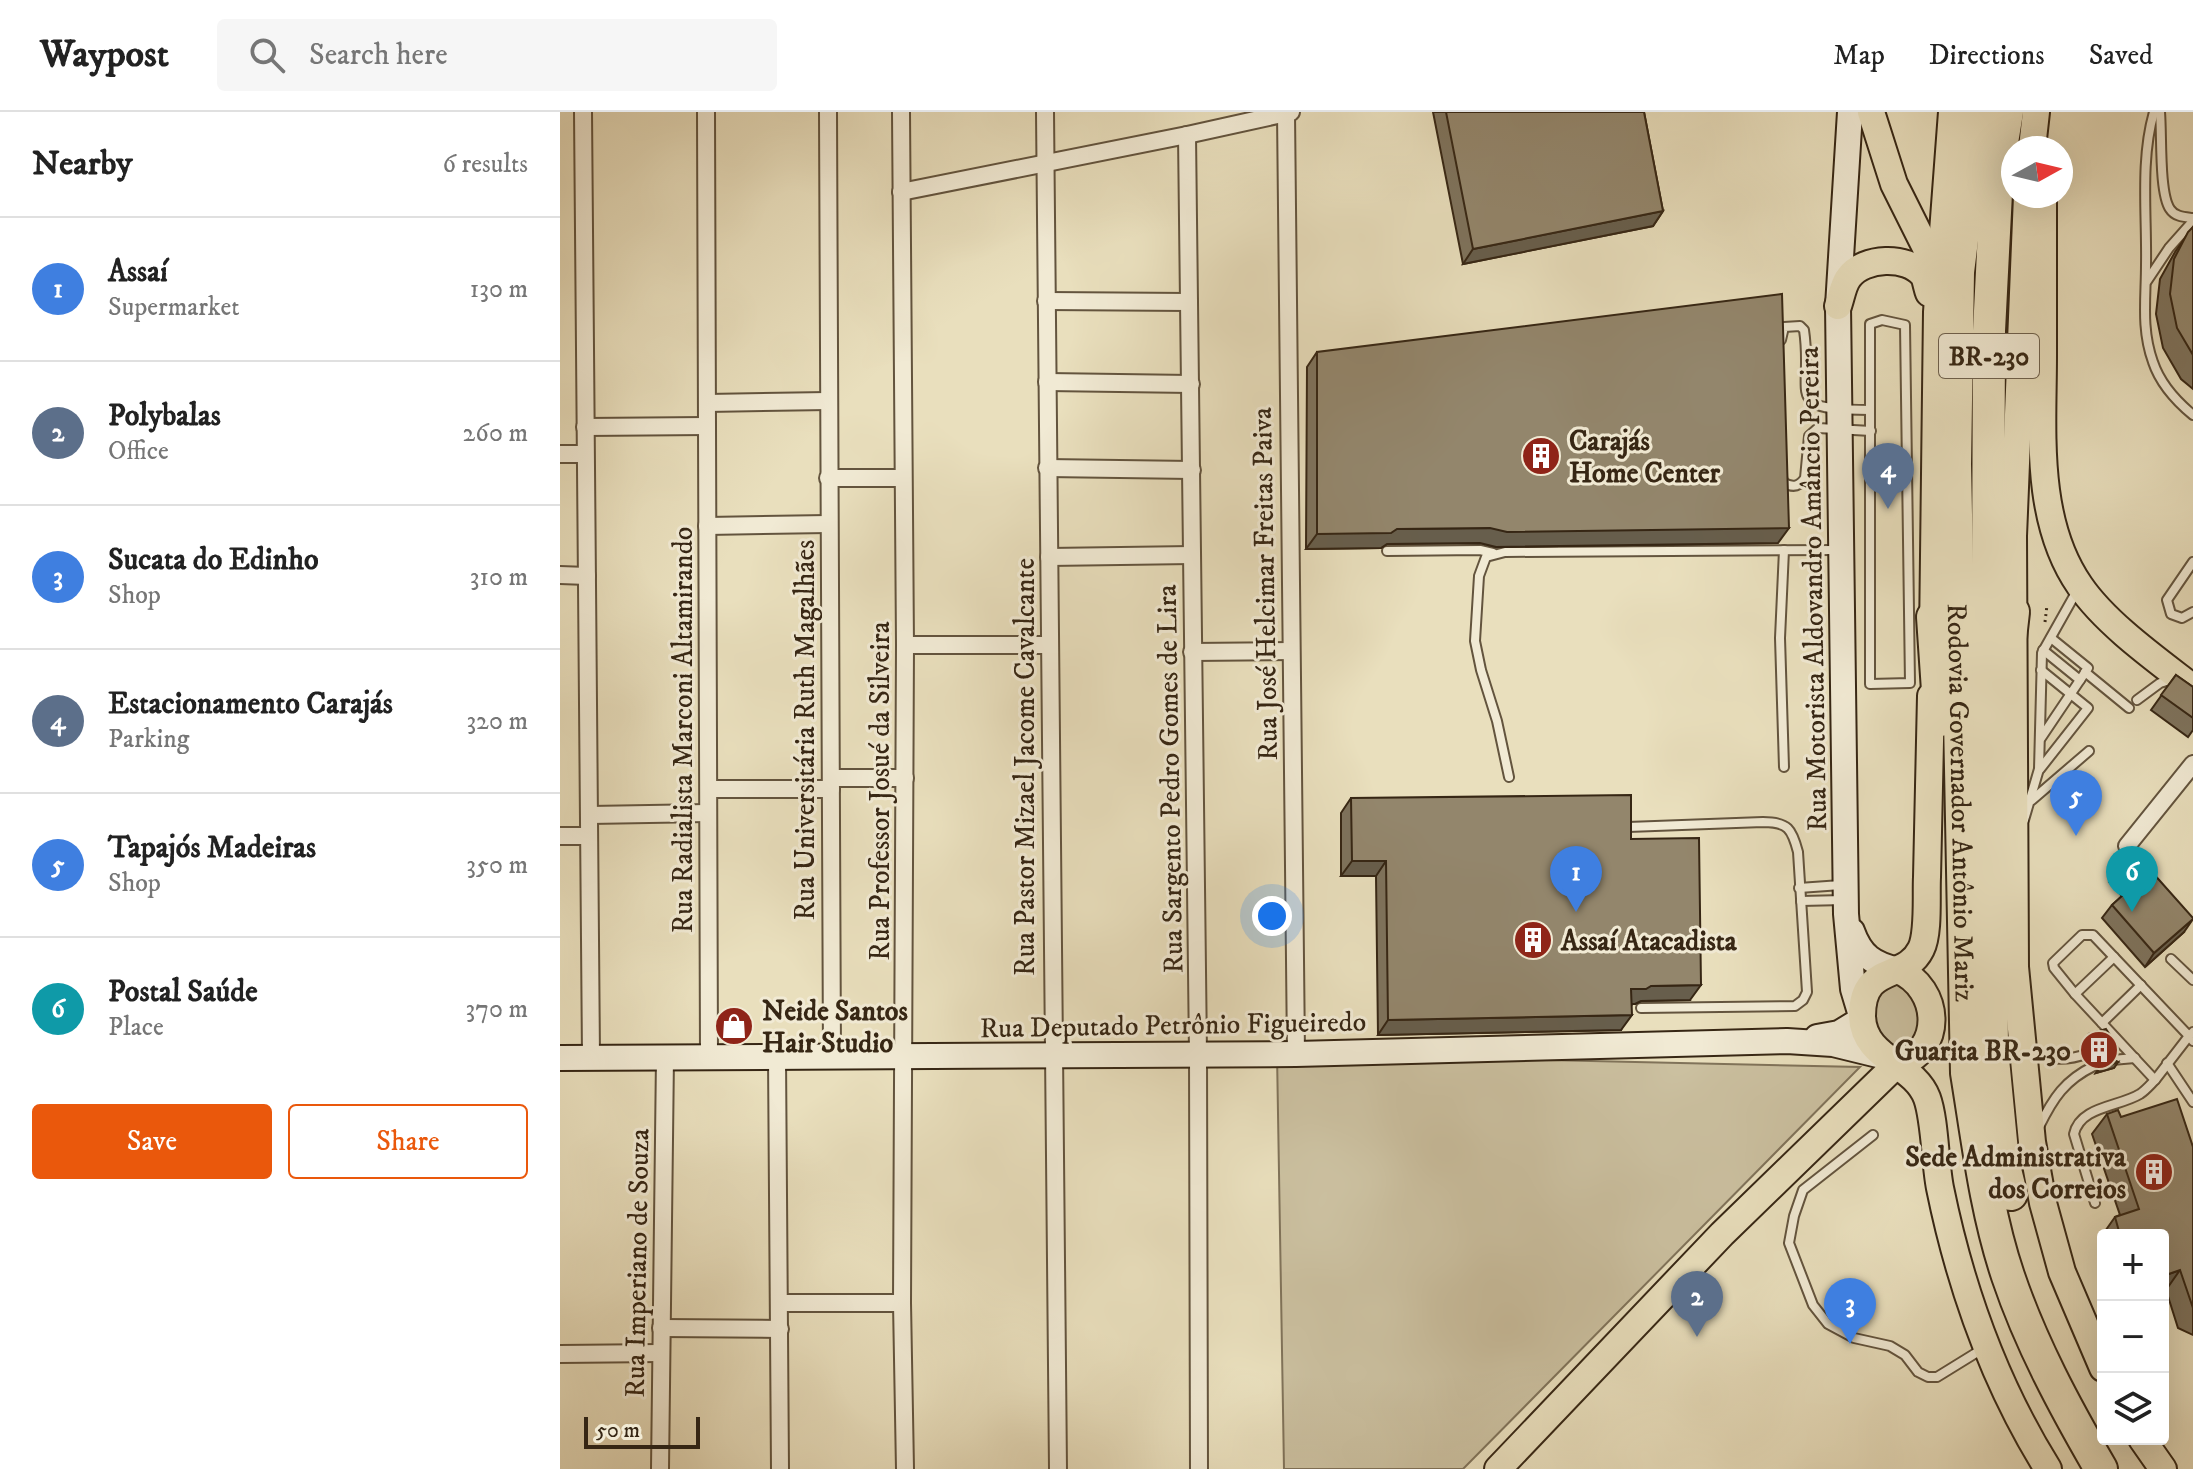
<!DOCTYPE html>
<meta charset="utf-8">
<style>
:root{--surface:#fff;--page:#f6f6f6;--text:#222;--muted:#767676;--line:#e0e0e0;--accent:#ea580c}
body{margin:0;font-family:"IM FELL DW Pica",serif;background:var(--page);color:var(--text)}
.controls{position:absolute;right:24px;bottom:24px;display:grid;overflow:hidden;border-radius:8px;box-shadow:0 8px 32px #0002}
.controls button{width:72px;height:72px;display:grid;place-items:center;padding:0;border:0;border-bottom:2px solid var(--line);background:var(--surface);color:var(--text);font:40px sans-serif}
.compass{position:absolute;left:1441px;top:24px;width:72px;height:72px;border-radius:50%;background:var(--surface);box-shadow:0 8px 32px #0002;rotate:82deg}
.scale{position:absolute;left:24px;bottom:20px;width:116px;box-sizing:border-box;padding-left:8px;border:4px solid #362614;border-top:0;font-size:22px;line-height:28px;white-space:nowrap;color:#362614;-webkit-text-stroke:6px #f1ead4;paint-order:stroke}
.you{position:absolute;left:712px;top:804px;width:28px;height:28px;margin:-20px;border:6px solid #fff;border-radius:50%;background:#1a73e8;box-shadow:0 0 0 12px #1a73e833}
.badge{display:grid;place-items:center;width:52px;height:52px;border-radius:50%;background:var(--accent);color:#fff;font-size:26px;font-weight:700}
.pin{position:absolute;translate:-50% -66px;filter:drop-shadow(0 2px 4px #0008)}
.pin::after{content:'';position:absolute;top:42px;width:28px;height:24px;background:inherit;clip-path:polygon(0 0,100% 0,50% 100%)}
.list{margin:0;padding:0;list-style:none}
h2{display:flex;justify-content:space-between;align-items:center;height:104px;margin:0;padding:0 32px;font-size:34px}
h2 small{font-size:26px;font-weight:400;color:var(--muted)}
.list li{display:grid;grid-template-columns:52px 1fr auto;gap:24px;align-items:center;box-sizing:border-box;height:144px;padding:0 32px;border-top:2px solid var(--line)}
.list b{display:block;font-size:30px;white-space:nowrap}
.list p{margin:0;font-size:26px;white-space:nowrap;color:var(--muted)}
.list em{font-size:26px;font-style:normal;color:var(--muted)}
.actions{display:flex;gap:16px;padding:24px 32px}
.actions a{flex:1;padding:18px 0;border:2px solid var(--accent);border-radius:8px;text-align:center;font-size:28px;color:var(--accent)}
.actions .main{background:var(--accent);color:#fff}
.icon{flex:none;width:44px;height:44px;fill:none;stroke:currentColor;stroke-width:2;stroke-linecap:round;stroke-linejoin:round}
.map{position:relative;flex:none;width:1633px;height:1357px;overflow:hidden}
header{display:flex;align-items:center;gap:48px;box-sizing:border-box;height:112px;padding:0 40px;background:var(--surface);border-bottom:2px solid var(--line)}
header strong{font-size:38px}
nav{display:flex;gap:44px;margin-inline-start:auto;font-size:28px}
.search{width:560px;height:72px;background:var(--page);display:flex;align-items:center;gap:20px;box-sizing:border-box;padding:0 28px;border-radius:8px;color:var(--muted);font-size:30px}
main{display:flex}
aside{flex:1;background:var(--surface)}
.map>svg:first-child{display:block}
.green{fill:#cbc0a0;stroke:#80735a;stroke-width:2}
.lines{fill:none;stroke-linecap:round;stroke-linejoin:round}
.lane-casing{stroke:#63543e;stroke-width:12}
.street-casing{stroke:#63543e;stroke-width:20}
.secondary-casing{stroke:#362614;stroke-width:28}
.primary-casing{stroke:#362614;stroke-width:30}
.highway-casing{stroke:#362614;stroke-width:36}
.path{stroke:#362614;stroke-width:3;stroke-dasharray:2 4;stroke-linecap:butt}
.lane{stroke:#f1ead4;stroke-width:8}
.street{stroke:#f1ead4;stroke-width:16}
.secondary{stroke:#f1ead4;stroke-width:24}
.primary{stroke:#e9dfbd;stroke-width:26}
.highway{stroke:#e9dfbd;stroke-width:32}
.wall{fill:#7e735d;stroke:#362614;stroke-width:2}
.shaded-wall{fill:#675e4c;stroke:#362614;stroke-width:2}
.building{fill:#93866c;stroke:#362614;stroke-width:2}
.labels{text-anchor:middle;stroke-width:6;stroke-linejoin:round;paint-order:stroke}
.shield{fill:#f1ead4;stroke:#6e614e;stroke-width:2}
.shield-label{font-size:26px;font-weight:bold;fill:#362614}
.poi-label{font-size:28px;font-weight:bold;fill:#362614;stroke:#f1ead4;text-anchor:start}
.street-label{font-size:28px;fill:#362614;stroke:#f1ead4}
</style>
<header>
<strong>Waypost</strong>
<div class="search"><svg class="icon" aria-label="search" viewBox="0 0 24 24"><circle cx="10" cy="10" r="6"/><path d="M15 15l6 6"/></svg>Search here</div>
<nav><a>Map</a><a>Directions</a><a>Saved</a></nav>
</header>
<main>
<aside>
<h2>Nearby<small>6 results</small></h2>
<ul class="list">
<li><span class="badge" style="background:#3f7fe0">1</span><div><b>Assaí</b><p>Supermarket</p></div><em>130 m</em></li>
<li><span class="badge" style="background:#5c6f8a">2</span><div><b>Polybalas</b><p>Office</p></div><em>260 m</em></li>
<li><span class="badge" style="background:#3f7fe0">3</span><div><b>Sucata do Edinho</b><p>Shop</p></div><em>310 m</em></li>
<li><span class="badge" style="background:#5c6f8a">4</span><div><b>Estacionamento Carajás</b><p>Parking</p></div><em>320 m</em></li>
<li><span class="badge" style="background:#3f7fe0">5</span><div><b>Tapajós Madeiras</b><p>Shop</p></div><em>350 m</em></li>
<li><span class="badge" style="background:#0f9aa8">6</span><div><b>Postal Saúde</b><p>Place</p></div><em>370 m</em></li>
</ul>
<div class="actions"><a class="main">Save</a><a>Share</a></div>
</aside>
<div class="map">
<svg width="1633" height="1357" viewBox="0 0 1633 1357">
<rect width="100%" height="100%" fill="#e9dfbd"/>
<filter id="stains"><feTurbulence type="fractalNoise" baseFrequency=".0025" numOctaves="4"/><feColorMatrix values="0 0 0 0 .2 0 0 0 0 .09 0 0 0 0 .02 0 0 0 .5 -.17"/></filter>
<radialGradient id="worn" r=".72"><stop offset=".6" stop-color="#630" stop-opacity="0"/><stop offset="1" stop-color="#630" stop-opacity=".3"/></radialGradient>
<g class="green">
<path d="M1334,867L1360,888V929L1339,939C1315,925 1311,907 1315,881Z"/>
<polygon points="717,942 1300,955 903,1357 724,1357"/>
</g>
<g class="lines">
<g class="lane-casing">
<g id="lane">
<path d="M1594,0C1580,48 1587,103 1586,153C1586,186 1581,217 1593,250C1600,271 1616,289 1633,303"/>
<path d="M1600,0C1602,22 1599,81 1610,97C1615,105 1625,105 1633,106"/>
<polyline points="1587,169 1609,136 1633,109"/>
<polygon points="1322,208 1345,213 1350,571 1310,572 1310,212"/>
<path d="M1221,228L1224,215L1240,214L1244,218C1254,284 1220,298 1310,298"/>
<path d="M1222,365L1223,370C1232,376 1239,375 1245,366L1249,324L1258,316L1311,319"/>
<polyline points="1224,438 1220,526 1224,655"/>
<polyline points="827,439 920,438 933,441"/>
<polyline points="1633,450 1607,488 1611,502 1622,506 1633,500"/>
<polyline points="1491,526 1528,556 1520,568"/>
<polyline points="1525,560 1569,596"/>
<polyline points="1577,588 1600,571 1614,567"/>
<polyline points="1481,626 1520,568 1483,538"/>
<polyline points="1480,657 1528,596 1481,558"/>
<polyline points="949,665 937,609 921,558 915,529 919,464 926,445 945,440 1278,438"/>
<polyline points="1472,688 1529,639"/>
<polyline points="1464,708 1479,657 1482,541 1518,477"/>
<path d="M1068,715L1203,710C1228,710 1232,717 1238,740L1247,880L1243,888L1235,894L1081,896"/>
<polyline points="1239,776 1281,773"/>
<polyline points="1241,789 1284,788"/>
<polyline points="1611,847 1633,868"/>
<polyline points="1515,882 1554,845"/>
<polyline points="1542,911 1581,873"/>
<polyline points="1633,920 1629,924 1595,968 1515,882 1494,856 1493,851 1522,823 1533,823 1629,924 1633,929"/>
<path d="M1469,933C1488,951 1506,949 1530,941"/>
<polyline points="1552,948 1575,946"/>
<polyline points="1607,951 1633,990"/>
<path d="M1479,1015C1493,986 1505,968 1534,954"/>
<polyline points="1313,1023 1243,1078 1234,1104 1229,1131 1253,1193 1268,1212 1294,1226 1330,1234 1345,1243 1358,1260 1368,1265 1377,1265 1424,1236"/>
<path d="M1535,1091L1514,1022C1520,994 1559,995 1580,982C1586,978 1590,973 1595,968"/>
</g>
</g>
<g class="street-casing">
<g id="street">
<polyline points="23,0 31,945"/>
<polyline points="146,0 149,945"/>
<polyline points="268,0 272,946"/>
<polyline points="341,0 345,533 342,1191 345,1357"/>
<polyline points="485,0 498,1357"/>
<polyline points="726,1 736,942"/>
<polyline points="627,23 638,942 639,1357"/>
<polyline points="341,80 627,23 731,0"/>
<polyline points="486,189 629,190"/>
<polyline points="487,270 631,272"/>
<polyline points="147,291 268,289"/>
<polyline points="25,315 147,314"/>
<polyline points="0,342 25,342"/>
<polyline points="487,356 632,358"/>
<polyline points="268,366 342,366"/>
<polyline points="147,414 268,412"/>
<polyline points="489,445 632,443"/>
<polyline points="0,463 27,464"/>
<polyline points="345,533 489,533"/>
<polyline points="632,540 731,539"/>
<polyline points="271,666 345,666"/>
<polyline points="149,677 271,677"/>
<polyline points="30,703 148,701"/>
<polyline points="0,724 29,724"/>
<polyline points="1567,734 1633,652"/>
<polyline points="217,945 220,1357"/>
<polyline points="220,1191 342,1191"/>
<polyline points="101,1216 220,1217"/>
<polyline points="0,1242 100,1241"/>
<polyline points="100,1357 105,945"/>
</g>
</g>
<g class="secondary-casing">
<g id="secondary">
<path d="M1292,819C1301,844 1313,852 1338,858"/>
<polyline points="1257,925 1279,921 1302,907 1293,877 1286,802 1278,194 1290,0"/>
<polyline points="0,946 736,942 1227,929 1273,932 1322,944"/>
</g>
</g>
<g class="primary-casing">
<g id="primary">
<polyline points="1311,0 1334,72 1366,136 1371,165"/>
<polyline points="1472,36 1476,0"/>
<polyline points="1467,84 1453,424 1455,855 1472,1030 1483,1091 1502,1160 1543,1256"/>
<path d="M1483,84C1483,137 1483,190 1483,243C1483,318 1474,408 1520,474C1546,512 1597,548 1633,576"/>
<path d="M1278,194C1281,186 1283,172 1289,165C1304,145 1347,143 1363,163C1366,167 1367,176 1369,181"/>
<polyline points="1373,525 1377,200 1392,0"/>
<path d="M1371,584C1370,644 1368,705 1367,765C1366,784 1369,821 1361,837C1345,870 1302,850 1302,904C1303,947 1354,951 1367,986C1375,1008 1375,1051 1380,1076C1400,1174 1435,1272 1488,1357"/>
<polyline points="1582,1327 1603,1357"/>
<path d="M938,1357L1162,1122L1336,953C1385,940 1381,876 1338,858"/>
</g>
</g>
<g class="highway-casing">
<g id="highway">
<path id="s1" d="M1418,0L1398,160L1395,352L1407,961C1418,1028 1426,1099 1448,1164C1471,1232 1505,1295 1541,1357"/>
<polyline points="1447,0 1437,61 1429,219 1428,490 1432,937 1443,1050 1451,1082"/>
<polyline points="1373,505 1380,608"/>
<polyline points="1445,570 1453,500"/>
</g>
</g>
<polyline class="path" points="1485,510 1487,493"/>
<use href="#lane" class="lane"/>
<use href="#street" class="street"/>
<use href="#secondary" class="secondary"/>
<use href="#primary" class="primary"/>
<use href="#highway" class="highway"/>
</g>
<g class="wall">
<polygon points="873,0 1084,0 1103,99 1093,114 903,152"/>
<polygon points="1633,115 1633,277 1621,267 1603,236 1596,202 1600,167 1615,140"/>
<polygon points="757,240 1218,431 936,435 920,431 827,432 821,436 746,437 747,255"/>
<polygon points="1616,563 1633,575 1633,618 1628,625 1591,598"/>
<polygon points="791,686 1071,727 1130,888 1081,889 1075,892 1072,892 1061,918 818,923 816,764 781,764 781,701"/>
<polygon points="1559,757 1624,820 1585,855 1542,806 1552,793 1562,784 1549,770"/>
<polygon points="1529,922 1545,929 1549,946 1558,950 1554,956 1536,961 1540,955 1540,951 1533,947 1536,938 1528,934 1526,927"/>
<polygon points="1547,1002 1561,1005 1633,1035 1633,1223 1618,1216 1606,1178 1603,1179 1603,1123 1543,1123 1543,1133 1541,1125 1555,1105 1560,1103 1532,1022"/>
</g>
<g class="shaded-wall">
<polygon points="1103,99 1093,114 903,152 913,137"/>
<polygon points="930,416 1229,416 1218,431 936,435 920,431 827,432 821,436 746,437 757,422 837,417"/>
<polygon points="792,749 826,749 816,764 781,764"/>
<polygon points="1633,807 1624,820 1585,855 1594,841"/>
<polygon points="1141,873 1130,888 1081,889 1075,892 1061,892 1071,877 1091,874"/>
<polygon points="1072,903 1061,918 818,923 828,908"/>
<polygon points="1558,950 1554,956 1536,961 1540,956"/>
<polygon points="1620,1158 1606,1178 1603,1179 1603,1164"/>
</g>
<g class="building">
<polygon points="886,0 1084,0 1103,99 913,137"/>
<polygon points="1633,115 1633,243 1617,216 1610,182 1614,147 1628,120"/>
<polygon points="1222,182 1229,416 947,420 930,416 837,417 831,421 757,422 757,240"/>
<polygon points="1616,563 1633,575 1633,606 1601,583"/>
<polygon points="1071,683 1071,727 1139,726 1141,873 1091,874 1086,877 1071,877 1072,903 828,908 826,749 792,749 791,686"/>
<polygon points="1576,742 1633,806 1633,807 1594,841 1552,793 1574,773 1559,757"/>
<polygon points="1546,917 1550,923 1545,927 1545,932 1552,937 1549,941 1549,946 1558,950 1540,956 1544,952 1544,946 1537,942 1540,933 1532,929 1529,922"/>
<polygon points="1617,987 1633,1035 1633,1196 1620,1158 1603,1164 1603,1123 1560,1123 1555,1105 1579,1097 1547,1002 1558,998 1561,1005"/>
</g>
<defs>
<g id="building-disc" transform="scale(2)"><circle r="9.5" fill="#8f2418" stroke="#f1ead4"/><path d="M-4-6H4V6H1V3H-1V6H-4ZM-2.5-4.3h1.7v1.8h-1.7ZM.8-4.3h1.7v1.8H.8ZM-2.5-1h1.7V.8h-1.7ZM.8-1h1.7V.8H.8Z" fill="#fff"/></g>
<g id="shop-disc" transform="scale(2)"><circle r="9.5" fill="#8f2418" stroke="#f1ead4"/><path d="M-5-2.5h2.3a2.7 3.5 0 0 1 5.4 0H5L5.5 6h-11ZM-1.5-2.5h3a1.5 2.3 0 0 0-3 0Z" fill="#fff"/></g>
</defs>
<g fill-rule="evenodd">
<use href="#building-disc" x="981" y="344"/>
<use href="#building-disc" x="973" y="828"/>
<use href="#shop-disc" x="174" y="914"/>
<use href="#building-disc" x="1539" y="938"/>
<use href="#building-disc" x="1594" y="1060"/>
</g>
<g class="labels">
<rect class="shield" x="1379" y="222" width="100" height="44" rx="6"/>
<g class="shield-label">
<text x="1429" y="253">BR-230</text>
</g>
<g class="poi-label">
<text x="1009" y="338">Carajás<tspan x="1009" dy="32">Home Center</tspan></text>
<text x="1001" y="838">Assaí Atacadista</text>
<text x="202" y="908">Neide Santos<tspan x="202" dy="32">Hair Studio</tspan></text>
<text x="1511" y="948" text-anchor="end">Guarita BR-230</text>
<text x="1566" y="1054" text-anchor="end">Sede Administrativa<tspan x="1566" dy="32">dos Correios</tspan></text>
</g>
<g class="street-label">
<text transform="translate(704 472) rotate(-91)" y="10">Rua José Helcimar Freitas Paiva</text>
<text transform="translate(1252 477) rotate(-91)" y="10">Rua Motorista Aldovandro Amâncio Pereira</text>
<text transform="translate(122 618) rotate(-90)" y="10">Rua Radialista Marconi Altamirando</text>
<text transform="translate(244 618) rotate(-90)" y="10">Rua Universitária Ruth Magalhães</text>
<text transform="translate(464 655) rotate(-90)" y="10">Rua Pastor Mizael Jacome Cavalcante</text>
<text transform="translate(609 667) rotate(-91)" y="10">Rua Sargento Pedro Gomes de Lira</text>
<text transform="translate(319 679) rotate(-90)" y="10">Rua Professor Josué da Silveira</text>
<text dy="10" stroke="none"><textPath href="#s1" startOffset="692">Rodovia Governador Antônio Mariz</textPath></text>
<text transform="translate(613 912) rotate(-1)" y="10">Rua Deputado Petrônio Figueiredo</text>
<text transform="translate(76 1151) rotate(-89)" y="10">Rua Imperiano de Souza</text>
</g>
</g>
<rect width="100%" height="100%" filter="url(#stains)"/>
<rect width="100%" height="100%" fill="url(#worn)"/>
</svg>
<div class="controls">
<button>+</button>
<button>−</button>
<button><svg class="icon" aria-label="layers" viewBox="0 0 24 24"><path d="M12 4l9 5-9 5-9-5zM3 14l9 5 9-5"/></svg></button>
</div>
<svg class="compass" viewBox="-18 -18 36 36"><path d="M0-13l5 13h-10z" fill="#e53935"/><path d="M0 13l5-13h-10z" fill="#767676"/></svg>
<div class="scale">50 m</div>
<div class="you"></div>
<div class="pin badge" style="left:1016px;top:800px;background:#3f7fe0">1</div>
<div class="pin badge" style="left:1137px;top:1225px;background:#5c6f8a">2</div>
<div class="pin badge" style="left:1290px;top:1232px;background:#3f7fe0">3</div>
<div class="pin badge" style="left:1328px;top:397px;background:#5c6f8a">4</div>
<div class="pin badge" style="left:1516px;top:724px;background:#3f7fe0">5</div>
<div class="pin badge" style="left:1572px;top:800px;background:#0f9aa8">6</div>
</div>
</main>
